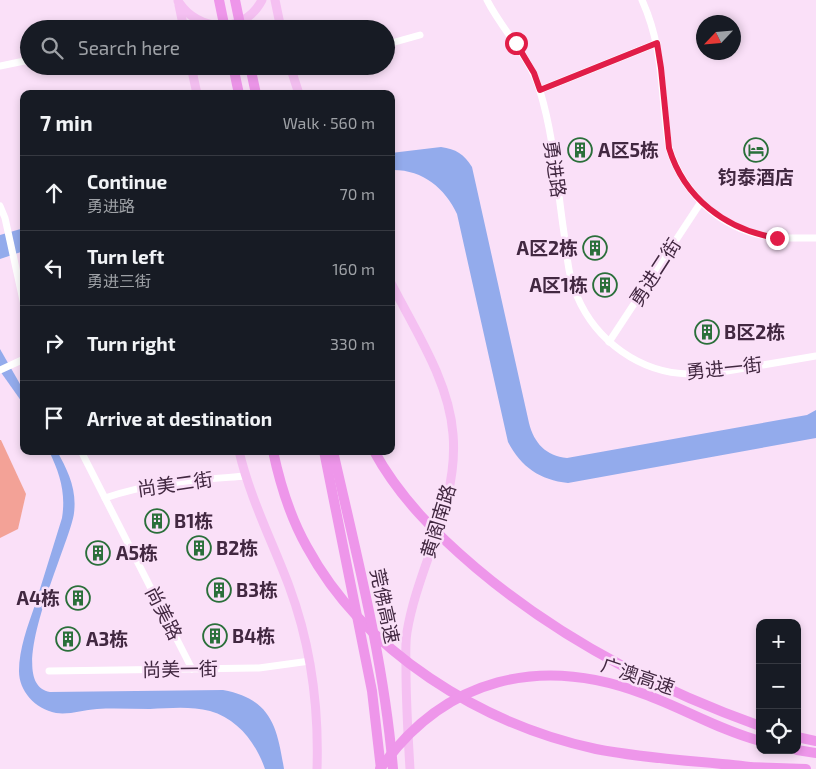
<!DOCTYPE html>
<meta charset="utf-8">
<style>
:root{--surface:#171b24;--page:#20242c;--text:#f1f3f6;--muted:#9ea1a6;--line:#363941}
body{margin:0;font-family:"Exo 2","Noto Sans SC",sans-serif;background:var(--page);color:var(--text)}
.controls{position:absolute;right:15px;bottom:15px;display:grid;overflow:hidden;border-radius:10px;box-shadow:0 2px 8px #0003}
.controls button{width:45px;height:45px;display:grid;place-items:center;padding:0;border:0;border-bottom:1px solid var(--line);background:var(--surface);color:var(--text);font:25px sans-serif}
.compass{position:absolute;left:696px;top:15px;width:45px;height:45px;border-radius:50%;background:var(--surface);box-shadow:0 2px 8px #0003;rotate:244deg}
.stop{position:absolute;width:15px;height:15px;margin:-11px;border:4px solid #e11d48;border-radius:50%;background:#fff}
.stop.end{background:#e11d48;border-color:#fff;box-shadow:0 1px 5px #0008}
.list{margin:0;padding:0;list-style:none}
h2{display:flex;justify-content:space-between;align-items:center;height:65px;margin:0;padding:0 20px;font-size:21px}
h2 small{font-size:16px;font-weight:400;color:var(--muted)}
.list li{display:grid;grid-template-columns:32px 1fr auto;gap:15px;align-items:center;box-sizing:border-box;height:75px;padding:0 20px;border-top:1px solid var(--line)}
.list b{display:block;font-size:19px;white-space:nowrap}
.list p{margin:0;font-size:16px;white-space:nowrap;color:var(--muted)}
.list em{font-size:16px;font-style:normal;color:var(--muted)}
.icon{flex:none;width:28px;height:28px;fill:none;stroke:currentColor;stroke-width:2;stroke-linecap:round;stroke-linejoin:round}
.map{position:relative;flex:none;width:816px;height:769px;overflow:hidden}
.search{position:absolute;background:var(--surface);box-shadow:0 2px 8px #0003;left:20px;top:20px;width:375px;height:55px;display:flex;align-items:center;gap:12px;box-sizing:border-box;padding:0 18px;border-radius:28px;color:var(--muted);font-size:19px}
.panel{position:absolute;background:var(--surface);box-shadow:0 2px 8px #0003;left:20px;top:90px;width:375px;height:365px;border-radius:10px}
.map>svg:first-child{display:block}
.forest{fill:#f3a297}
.water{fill:#93abec}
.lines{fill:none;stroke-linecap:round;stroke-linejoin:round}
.minor{stroke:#fff;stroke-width:7}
.major{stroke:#f5c0f2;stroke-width:9}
.highway{stroke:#ee96ea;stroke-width:10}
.route{stroke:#e11d48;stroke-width:6}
.labels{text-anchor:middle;stroke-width:5;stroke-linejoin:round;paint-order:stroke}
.poi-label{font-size:19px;font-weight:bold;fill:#422841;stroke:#fae0f8;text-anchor:start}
.street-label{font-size:19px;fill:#422841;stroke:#fae0f8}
</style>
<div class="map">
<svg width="816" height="769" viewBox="0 0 816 769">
<rect width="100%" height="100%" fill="#fae0f8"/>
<polygon class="forest" points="0,440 1,440 26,494 18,529 0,538"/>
<g class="water">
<path d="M441,147C456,149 464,154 472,167L529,423C534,443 546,456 567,458L807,415L816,410V438L568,483C540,480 521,467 508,442L457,214C445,188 422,169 391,170V153Z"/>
<polygon points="24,228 24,251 0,259 0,235"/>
<polygon points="0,349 24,391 24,405 0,371"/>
<path d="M49,451H57C68,471 77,489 74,513C71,542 0,684 50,692L223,690C271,699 277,726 284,769H265C256,743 238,719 210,711C191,706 170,708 150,709C132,709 114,708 97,709C83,710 69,715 56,713C35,709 19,691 19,671C19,649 28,625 35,605C44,576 53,547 62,518C66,493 60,474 49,451Z"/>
</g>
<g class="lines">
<g class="minor">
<path d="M487,0C503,32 530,56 540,91C554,137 557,186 564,233C567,254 568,277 577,296C596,341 640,373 689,374C708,375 726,371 745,368C769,364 792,360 816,356"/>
<path d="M642,0C665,51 660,95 669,148C683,193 720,228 766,236C783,239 799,238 816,238"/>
<polyline points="176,29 183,27"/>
<polyline points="395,42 420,35"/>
<polyline points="0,66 29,60"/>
<polyline points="540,90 657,43"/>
<polyline points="0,206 5,218 24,305"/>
<polyline points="609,342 701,202"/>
<polyline points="0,370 24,359"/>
<polyline points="81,451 192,669"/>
<path d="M105,498C151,482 198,480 246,476"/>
<polyline points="49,671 259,668 310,661"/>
</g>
<g class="major">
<polyline points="275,0 281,29"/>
<path d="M178,1C198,33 244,35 262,0"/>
<polyline points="179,5 184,29"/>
<polyline points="191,66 197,94"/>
<polyline points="290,66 299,94"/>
<path d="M391,283C415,330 449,381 453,434C459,504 418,565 407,632C405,644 406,658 406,670C406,703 408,736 410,769"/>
<path d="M239,451C250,498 272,541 289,586C311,645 319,707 317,769"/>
</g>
<g class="highway">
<polyline points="219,0 225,29"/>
<polyline points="235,0 241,29"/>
<polyline points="233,66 239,94"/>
<polyline points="250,66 256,94"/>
<path d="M273,451C280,484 290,517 307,547C364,652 481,724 596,749C647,759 699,761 750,767"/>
<polyline points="324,451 372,691 381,769"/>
<path d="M333,451C357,557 384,661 393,769"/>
<path d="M374,451C399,497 436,534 476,568C560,639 656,689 760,726"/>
<polyline points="797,737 816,741"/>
<polyline points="797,750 816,753"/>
<polyline points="745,767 806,769"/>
<path d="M380,769C445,677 541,655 644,694C683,708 719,730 760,741"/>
</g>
</g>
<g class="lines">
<path class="route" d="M516,43L534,73L540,90L657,43L661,68L669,148C684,198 726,230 777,238"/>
</g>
<defs>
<g id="building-ring" transform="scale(1.25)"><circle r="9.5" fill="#fae0f8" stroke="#2a6f3a" stroke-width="1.5"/><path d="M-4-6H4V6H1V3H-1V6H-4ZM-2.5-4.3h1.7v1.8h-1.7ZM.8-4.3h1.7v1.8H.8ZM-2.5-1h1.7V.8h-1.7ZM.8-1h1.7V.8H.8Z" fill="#2a6f3a"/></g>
<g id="hotel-ring" transform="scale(1.25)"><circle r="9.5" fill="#fae0f8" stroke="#2a6f3a" stroke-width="1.5"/><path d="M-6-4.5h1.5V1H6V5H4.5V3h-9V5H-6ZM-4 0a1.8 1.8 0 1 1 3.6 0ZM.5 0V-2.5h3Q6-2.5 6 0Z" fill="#2a6f3a"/></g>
</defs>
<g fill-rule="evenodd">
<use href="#building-ring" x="580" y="150"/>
<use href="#hotel-ring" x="756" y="150"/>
<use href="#building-ring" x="595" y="248"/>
<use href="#building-ring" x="605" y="285"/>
<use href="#building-ring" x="707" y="332"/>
<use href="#building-ring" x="157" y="521"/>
<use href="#building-ring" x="199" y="548"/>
<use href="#building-ring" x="98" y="553"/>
<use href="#building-ring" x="219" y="590"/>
<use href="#building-ring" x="78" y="598"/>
<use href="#building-ring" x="215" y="636"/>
<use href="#building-ring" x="68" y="639"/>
</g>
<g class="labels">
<g class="poi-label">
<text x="598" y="157">A区5栋</text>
<text x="756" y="184" text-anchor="middle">钧泰酒店</text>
<text x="578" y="255" text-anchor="end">A区2栋</text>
<text x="588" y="292" text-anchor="end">A区1栋</text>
<text x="724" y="339">B区2栋</text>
<text x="174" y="528">B1栋</text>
<text x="216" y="555">B2栋</text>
<text x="116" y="560">A5栋</text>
<text x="236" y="597">B3栋</text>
<text x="60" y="605" text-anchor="end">A4栋</text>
<text x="232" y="643">B4栋</text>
<text x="86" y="646">A3栋</text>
</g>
<g class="street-label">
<text transform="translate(555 169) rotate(82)" y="7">勇进路</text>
<text transform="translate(655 272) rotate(-57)" y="7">勇进二街</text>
<text transform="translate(724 368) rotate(-6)" y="7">勇进一街</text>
<text transform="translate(175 484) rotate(-8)" y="7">尚美二街</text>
<text transform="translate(438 521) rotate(-73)" y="7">黄阁南路</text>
<text transform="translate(385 606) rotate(78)" y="7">莞佛高速</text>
<text transform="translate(164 613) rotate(63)" y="7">尚美路</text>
<text transform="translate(180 669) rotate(-1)" y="7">尚美一街</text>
<text transform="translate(638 676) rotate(19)" y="7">广澳高速</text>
</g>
</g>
</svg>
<div class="controls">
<button>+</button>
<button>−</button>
<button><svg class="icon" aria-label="locate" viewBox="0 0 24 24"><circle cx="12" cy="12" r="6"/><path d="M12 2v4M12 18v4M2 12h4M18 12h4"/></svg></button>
</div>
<svg class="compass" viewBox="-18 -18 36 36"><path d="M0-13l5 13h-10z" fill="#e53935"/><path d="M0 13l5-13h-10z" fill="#9ea1a6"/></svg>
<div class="stop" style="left:516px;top:43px"></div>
<div class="stop end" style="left:777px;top:238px"></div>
<div class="search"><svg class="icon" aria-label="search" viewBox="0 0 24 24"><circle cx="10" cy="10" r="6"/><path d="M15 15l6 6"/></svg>Search here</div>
<section class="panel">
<h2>7 min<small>Walk · 560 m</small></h2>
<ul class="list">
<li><svg class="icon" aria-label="ahead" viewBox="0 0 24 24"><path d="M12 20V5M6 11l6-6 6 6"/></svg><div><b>Continue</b><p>勇进路</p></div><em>70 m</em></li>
<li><svg class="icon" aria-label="left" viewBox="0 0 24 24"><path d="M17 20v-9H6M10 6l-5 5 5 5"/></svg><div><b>Turn left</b><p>勇进三街</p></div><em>160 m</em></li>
<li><svg class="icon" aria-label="right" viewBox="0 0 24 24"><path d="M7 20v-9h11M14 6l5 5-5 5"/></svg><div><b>Turn right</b></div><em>330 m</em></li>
<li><svg class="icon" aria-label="arrive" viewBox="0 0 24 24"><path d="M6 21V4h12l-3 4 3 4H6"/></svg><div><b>Arrive at destination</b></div></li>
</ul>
</section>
</div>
